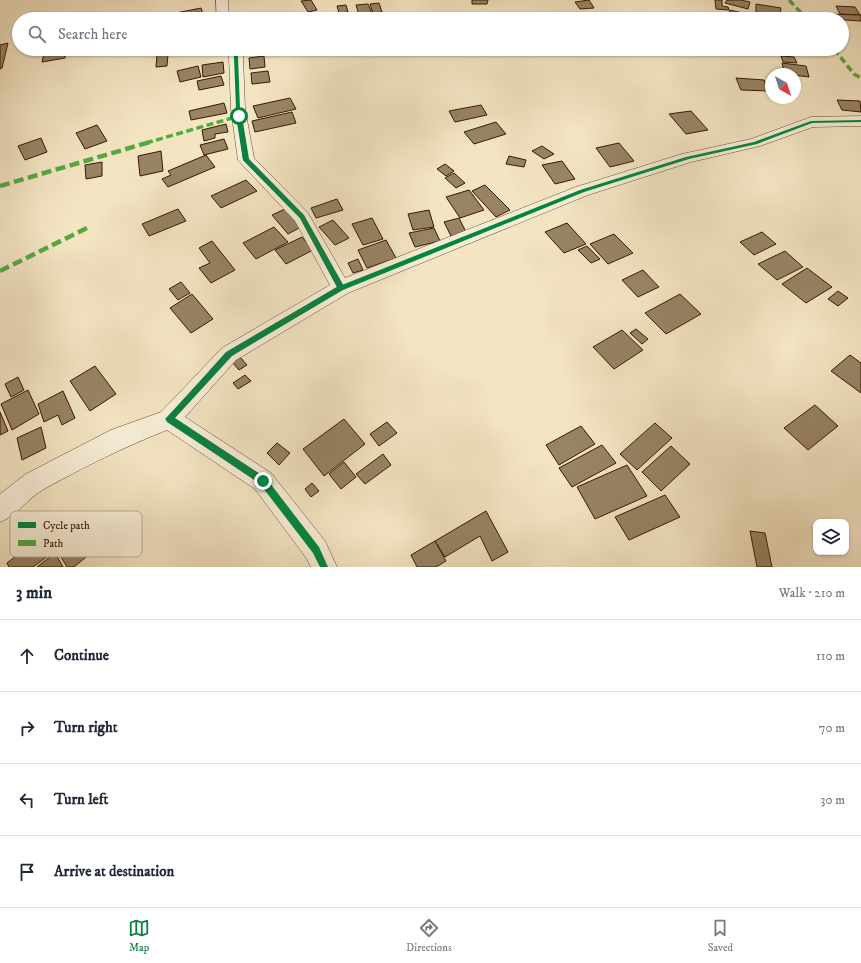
<!DOCTYPE html>
<meta charset="utf-8">
<style>
:root{--surface:#fff;--page:#f2f2f3;--text:#1f2937;--muted:#747a83;--line:#e0e1e3;--accent:#0b8043}
body{margin:0;font-family:"IM FELL DW Pica",serif;background:var(--page);color:var(--text)}
.controls{position:absolute;right:12px;bottom:12px;display:grid;overflow:hidden;border-radius:8px;box-shadow:0 1px 3px #0004}
.controls button{width:36px;height:36px;display:grid;place-items:center;padding:0;border:0;border-bottom:1px solid var(--line);background:var(--surface);color:var(--text);font:20px sans-serif}
.compass{position:absolute;left:765px;top:68px;width:36px;height:36px;border-radius:50%;background:var(--surface);box-shadow:0 1px 3px #0004;rotate:141deg}
.stop{position:absolute;width:12px;height:12px;margin:-9px;border:3px solid #0b8043;border-radius:50%;background:#fff}
.stop.end{background:#0b8043;border-color:#fff;box-shadow:0 1px 4px #0008}
.list{margin:0;padding:0;list-style:none}
h2{display:flex;justify-content:space-between;align-items:center;height:52px;margin:0;padding:0 16px;font-size:17px}
h2 small{font-size:13px;font-weight:400;color:var(--muted)}
.list li{display:grid;grid-template-columns:26px 1fr auto;gap:12px;align-items:center;box-sizing:border-box;height:72px;padding:0 16px;border-top:1px solid var(--line)}
.list b{display:block;font-size:15px;white-space:nowrap}
.list em{font-size:13px;font-style:normal;color:var(--muted)}
.icon{flex:none;width:22px;height:22px;fill:none;stroke:currentColor;stroke-width:2;stroke-linecap:round;stroke-linejoin:round}
.map{position:relative;flex:none;width:861px;height:567px;overflow:hidden}
.search{position:absolute;background:var(--surface);box-shadow:0 1px 3px #0004;left:12px;right:12px;top:12px;height:44px;display:flex;align-items:center;gap:10px;box-sizing:border-box;padding:0 14px;border-radius:22px;color:var(--muted);font-size:15px}
.sheet{height:340px;background:var(--surface)}
nav{display:flex;justify-content:space-around;align-items:center;box-sizing:border-box;height:56px;border-top:1px solid var(--line);background:var(--surface);font-size:11px;color:var(--muted)}
nav a{display:grid;justify-items:center;gap:2px}
nav .on{color:var(--accent)}
.map>svg:first-child{display:block}
.building{fill:#988365;stroke:#361900}
.lines{fill:none;stroke-linecap:round;stroke-linejoin:round}
.minor-casing{stroke:#654c30;stroke-width:1}
.minor{fill:#f7edd7;fill-rule:evenodd}
.quiet-far1{stroke:#55a940;stroke-width:3.5;stroke-dasharray:7 3.5;stroke-linecap:butt}
.quiet{stroke:#55a940;stroke-width:4.5;stroke-dasharray:10 4.5;stroke-linecap:butt}
.cycleway-casing{stroke:#f7edd7;stroke-width:2}
.cycleway{fill:#00873e;fill-rule:evenodd}
.route{fill:#0b8043}
.key{fill:#f7edd7;stroke:#bdad96;stroke-width:1}
.key-label{font-size:11px;fill:#361900}
</style>
<div class="map">
<svg width="861" height="567" viewBox="0 0 861 567">
<rect width="100%" height="100%" fill="#f3e4c2"/>
<filter id="stains"><feTurbulence type="fractalNoise" baseFrequency=".005" numOctaves="4"/><feColorMatrix values="0 0 0 0 .2 0 0 0 0 .09 0 0 0 0 .02 0 0 0 .5 -.17"/></filter>
<radialGradient id="worn" r=".72"><stop offset=".6" stop-color="#630" stop-opacity="0"/><stop offset="1" stop-color="#630" stop-opacity=".3"/></radialGradient>
<g class="building">
<polygon points="311,0 317,10 308,12 301,1"/>
<polygon points="472,0 488,0 487,4 472,4"/>
<polygon points="589,0 594,8 580,9 575,2"/>
<polygon points="715,0 722,0 722,6 728,7 729,10 716,9"/>
<polygon points="727,0 741,0 750,2 748,9 725,3"/>
<polygon points="379,3 382,12 373,13 370,4"/>
<polygon points="368,4 372,13 359,15 356,5"/>
<polygon points="756,4 781,8 780,16 756,12"/>
<polygon points="346,5 348,12 339,13 337,6"/>
<polygon points="836,6 855,7 860,15 840,14"/>
<polygon points="201,8 204,17 192,19 173,19 171,14"/>
<polygon points="730,10 751,15 750,19 727,17"/>
<polygon points="827,14 861,15 861,21 830,19"/>
<polygon points="8,43 2,68 0,69 0,45"/>
<polygon points="45,49 66,49 65,58 42,62"/>
<polygon points="150,49 172,49 150,53"/>
<polygon points="168,54 167,66 156,67 157,55"/>
<polygon points="264,56 265,67 250,69 249,58"/>
<polygon points="781,56 794,57 797,63 783,62"/>
<polygon points="223,62 224,73 203,77 202,65"/>
<polygon points="782,63 806,66 809,77 785,74"/>
<polygon points="198,66 201,77 180,82 177,71"/>
<polygon points="268,71 270,82 252,84 251,73"/>
<polygon points="221,76 224,85 199,90 197,81"/>
<polygon points="736,78 764,80 769,91 741,90"/>
<polygon points="290,98 296,109 258,118 253,106"/>
<polygon points="837,100 860,101 861,112 842,110"/>
<polygon points="224,103 227,113 191,120 189,111"/>
<polygon points="481,105 487,115 455,122 449,111"/>
<polygon points="691,111 708,130 686,134 669,114"/>
<polygon points="292,112 296,123 255,132 252,121"/>
<polygon points="496,122 506,134 474,144 464,132"/>
<polygon points="226,124 228,132 215,134 215,138 204,141 202,130"/>
<polygon points="97,125 107,141 85,149 76,133"/>
<polygon points="41,138 47,152 25,160 18,146"/>
<polygon points="224,139 228,149 204,155 200,145"/>
<polygon points="619,143 634,161 610,167 596,148"/>
<polygon points="542,146 554,154 544,159 532,151"/>
<polygon points="161,151 163,171 140,176 138,156"/>
<polygon points="206,155 215,167 168,187 162,179 171,175 168,171"/>
<polygon points="509,156 526,160 524,167 506,164"/>
<polygon points="562,161 575,179 555,184 542,165"/>
<polygon points="102,162 102,176 86,179 85,165"/>
<polygon points="445,164 454,171 446,176 437,169"/>
<polygon points="454,173 465,183 456,188 445,178"/>
<polygon points="246,180 257,191 221,208 211,196"/>
<polygon points="485,185 510,210 496,217 472,191"/>
<polygon points="469,190 484,210 460,218 446,197"/>
<polygon points="337,199 343,210 316,218 311,208"/>
<polygon points="178,209 186,221 149,236 142,224"/>
<polygon points="285,209 301,227 288,234 272,215"/>
<polygon points="429,210 434,227 413,230 408,214"/>
<polygon points="372,218 383,239 363,245 352,224"/>
<polygon points="459,218 466,232 451,236 444,222"/>
<polygon points="333,220 349,238 335,245 319,227"/>
<polygon points="567,223 586,244 564,253 545,232"/>
<polygon points="274,227 288,242 256,259 243,243"/>
<polygon points="434,228 440,241 415,247 409,233"/>
<polygon points="762,232 776,244 754,255 740,242"/>
<polygon points="614,234 633,253 608,264 590,244"/>
<polygon points="302,237 313,250 286,264 275,250"/>
<polygon points="386,240 396,258 367,268 358,250"/>
<polygon points="212,241 235,270 211,283 199,268 210,263 199,248"/>
<polygon points="587,246 600,259 591,263 578,250"/>
<polygon points="785,251 803,267 777,280 758,264"/>
<polygon points="358,259 363,270 353,273 348,263"/>
<polygon points="807,268 832,287 806,303 782,284"/>
<polygon points="643,270 659,287 638,297 622,280"/>
<polygon points="181,282 190,293 178,300 169,289"/>
<polygon points="838,291 848,298 838,306 828,299"/>
<polygon points="192,294 213,319 191,333 170,308"/>
<polygon points="680,294 701,314 666,334 645,313"/>
<polygon points="636,329 648,339 642,344 630,333"/>
<polygon points="622,330 643,350 614,369 593,347"/>
<polygon points="850,355 861,363 861,393 831,371"/>
<polygon points="240,357 247,365 239,370 232,362"/>
<polygon points="95,366 116,394 90,411 70,381"/>
<polygon points="245,375 251,381 238,389 233,383"/>
<polygon points="18,377 24,390 11,397 5,384"/>
<polygon points="28,390 39,414 12,430 1,404"/>
<polygon points="63,391 75,418 62,425 58,415 44,422 38,404"/>
<polygon points="815,405 838,426 808,450 784,428"/>
<polygon points="0,412 8,431 0,435"/>
<polygon points="344,419 365,444 324,476 303,449"/>
<polygon points="387,422 397,433 379,446 370,434"/>
<polygon points="655,423 672,438 637,470 620,454"/>
<polygon points="581,426 595,444 559,465 546,445"/>
<polygon points="41,427 46,448 22,460 17,438"/>
<polygon points="277,443 290,453 279,465 267,453"/>
<polygon points="602,445 616,463 572,487 559,468"/>
<polygon points="671,446 690,464 661,491 642,472"/>
<polygon points="383,454 391,465 365,484 356,474"/>
<polygon points="344,462 356,477 341,489 329,474"/>
<polygon points="627,465 647,496 595,519 577,487"/>
<polygon points="312,483 319,491 311,497 305,489"/>
<polygon points="665,495 680,517 629,540 615,517"/>
<polygon points="486,511 508,552 492,561 480,536 445,557 435,541"/>
<polygon points="750,531 765,533 772,567 757,567"/>
<polygon points="80,535 91,553 74,567 67,567 58,552"/>
<polygon points="42,536 52,553 33,567 9,567 7,563"/>
<polygon points="435,541 446,561 436,567 417,567 411,555"/>
<polygon points="55,553 63,567 37,567"/>
</g>
<g class="lines">
<g class="minor-casing">
<g id="minor">
<polygon points="216,0 228,0 229,19 217,19"/>
<path d="M226,49H240L243,57L245,109L254,158L308,213L345,278L576,187L682,154L751,139L811,117L861,116V126L813,127L760,146L691,162L588,195L348,293L236,360L185,417L271,473L325,541L337,567H311L307,559L255,489L167,430C124,447 84,467 44,489C28,498 18,515 0,522V494L26,474L111,430L161,412L222,348L330,285L295,221L238,160L231,109L229,57Z"/>
</g>
</g>
<use href="#minor" class="minor"/>
<g class="quiet-far1">
<polyline points="789,0 807,19"/>
<polyline points="834,49 854,74 861,78"/>
<polyline points="146,143 239,116"/>
</g>
<g class="quiet">
<polyline points="0,186 150,142"/>
<polyline points="0,271 89,227"/>
</g>
<g class="cycleway-casing">
<polygon id="cycleway" points="231,49 235,49 238,57 240,109 248,160 304,216 342,285 580,190 686,157 754,142 811,121 861,120 861,122 812,123 757,144 689,159 584,192 343,290 231,356 174,418 266,478 319,547 328,567 320,567 313,553 260,484 167,421 165,419 167,417 227,352 337,287 300,218 243,160 236,109 234,57"/>
</g>
<use href="#cycleway" class="cycleway"/>
</g>
<polygon class="route" points="239,114 242,116 249,159 304,215 345,288 232,356 175,418 266,478 266,484 263,485 167,422 166,419 226,352 337,287 300,218 243,160 236,116"/>
<rect x="10" y="511" width="132" height="46" rx="6" class="key"/>
<rect x="18" y="522" width="18" height="6" fill="#00873e"/>
<rect x="18" y="540" width="18" height="6" fill="#55a940"/>
<g class="key-label">
<text x="43" y="529">Cycle path</text>
<text x="43" y="547">Path</text>
</g>
<rect width="100%" height="100%" filter="url(#stains)"/>
<rect width="100%" height="100%" fill="url(#worn)"/>
</svg>
<div class="controls">
<button><svg class="icon" aria-label="layers" viewBox="0 0 24 24"><path d="M12 4l9 5-9 5-9-5zM3 14l9 5 9-5"/></svg></button>
</div>
<svg class="compass" viewBox="-18 -18 36 36"><path d="M0-13l5 13h-10z" fill="#e53935"/><path d="M0 13l5-13h-10z" fill="#747a83"/></svg>
<div class="stop" style="left:239px;top:116px"></div>
<div class="stop end" style="left:263px;top:481px"></div>
<div class="search"><svg class="icon" aria-label="search" viewBox="0 0 24 24"><circle cx="10" cy="10" r="6"/><path d="M15 15l6 6"/></svg>Search here</div>
</div>
<section class="sheet">
<h2>3 min<small>Walk · 210 m</small></h2>
<ul class="list">
<li><svg class="icon" aria-label="ahead" viewBox="0 0 24 24"><path d="M12 20V5M6 11l6-6 6 6"/></svg><div><b>Continue</b></div><em>110 m</em></li>
<li><svg class="icon" aria-label="right" viewBox="0 0 24 24"><path d="M7 20v-9h11M14 6l5 5-5 5"/></svg><div><b>Turn right</b></div><em>70 m</em></li>
<li><svg class="icon" aria-label="left" viewBox="0 0 24 24"><path d="M17 20v-9H6M10 6l-5 5 5 5"/></svg><div><b>Turn left</b></div><em>30 m</em></li>
<li><svg class="icon" aria-label="arrive" viewBox="0 0 24 24"><path d="M6 21V4h12l-3 4 3 4H6"/></svg><div><b>Arrive at destination</b></div></li>
</ul>
</section>
<nav>
<a class="on"><svg class="icon" aria-label="map" viewBox="0 0 24 24"><path d="M3 6l6-2 6 2 6-2v14l-6 2-6-2-6 2zM9 4v14M15 6v14"/></svg>Map</a>
<a><svg class="icon" aria-label="directions" viewBox="0 0 24 24"><path d="M12 3l9 9-9 9-9-9zM9 14v-3h6M13 9l2 2-2 2"/></svg>Directions</a>
<a><svg class="icon" aria-label="saved" viewBox="0 0 24 24"><path d="M7 4h10v16l-5-4-5 4z"/></svg>Saved</a>
</nav>
